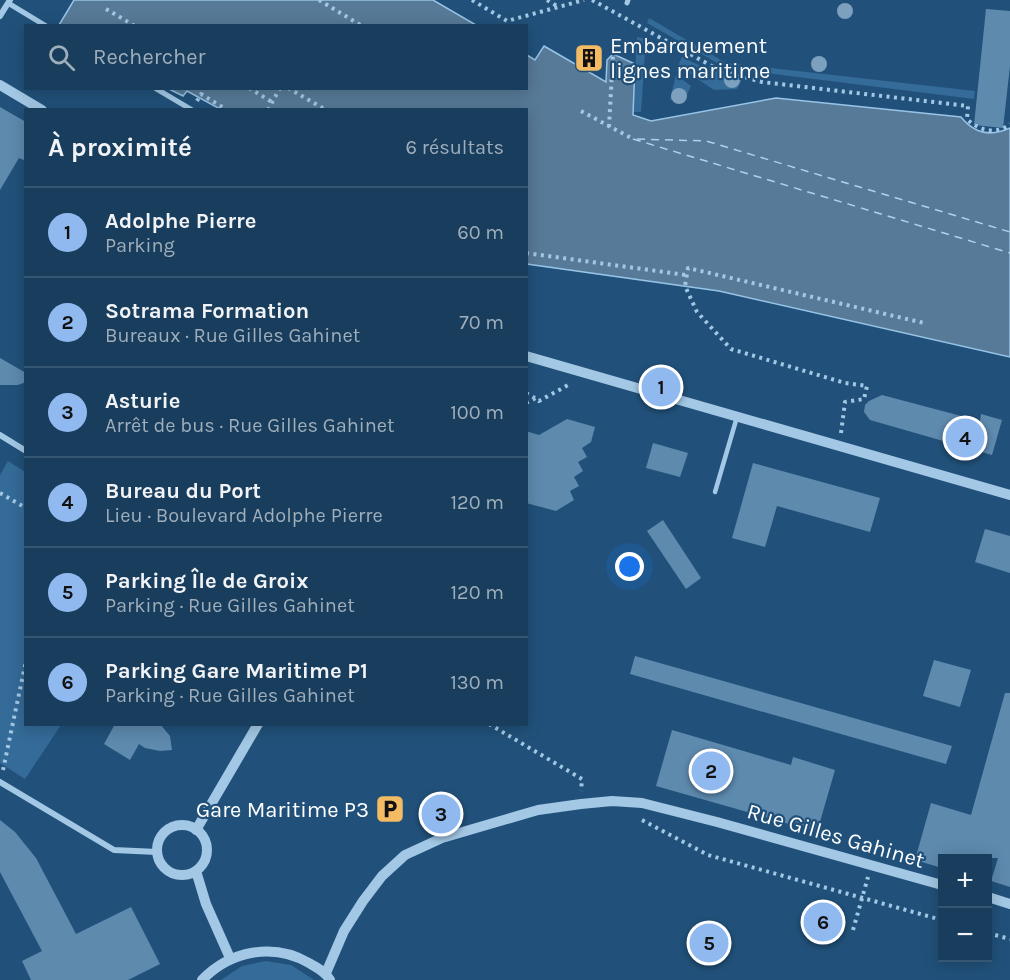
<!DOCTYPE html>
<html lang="fr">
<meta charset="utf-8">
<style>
:root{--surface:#193d5c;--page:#224462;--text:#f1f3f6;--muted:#9faebb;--line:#375672;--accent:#90b9f0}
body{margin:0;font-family:Karla,sans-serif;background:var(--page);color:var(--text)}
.controls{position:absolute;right:18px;bottom:18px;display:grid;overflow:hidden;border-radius:0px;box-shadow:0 3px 15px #0003}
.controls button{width:54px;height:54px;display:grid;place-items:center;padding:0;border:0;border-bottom:2px solid var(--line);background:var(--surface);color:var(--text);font:30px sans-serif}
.you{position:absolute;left:630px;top:567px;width:21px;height:21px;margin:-15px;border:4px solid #fff;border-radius:50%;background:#1a73e8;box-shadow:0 0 0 9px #1a73e833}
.badge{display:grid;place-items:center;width:39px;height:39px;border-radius:50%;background:var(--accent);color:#111;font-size:20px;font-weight:700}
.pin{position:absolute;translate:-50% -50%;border:3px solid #fff;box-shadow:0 2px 6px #0006}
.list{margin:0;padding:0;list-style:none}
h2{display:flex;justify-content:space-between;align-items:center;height:78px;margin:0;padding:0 24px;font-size:26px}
h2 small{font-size:20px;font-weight:400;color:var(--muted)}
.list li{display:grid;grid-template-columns:39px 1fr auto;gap:18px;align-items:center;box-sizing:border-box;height:90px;padding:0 24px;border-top:2px solid var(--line)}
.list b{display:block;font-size:22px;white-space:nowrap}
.list p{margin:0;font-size:20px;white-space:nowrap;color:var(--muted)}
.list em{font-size:20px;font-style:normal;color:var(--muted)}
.icon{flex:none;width:33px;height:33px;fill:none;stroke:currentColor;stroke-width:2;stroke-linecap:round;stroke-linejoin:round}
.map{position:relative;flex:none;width:1010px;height:980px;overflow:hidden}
.search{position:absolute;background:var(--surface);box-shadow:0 3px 15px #0003;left:24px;top:24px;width:504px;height:66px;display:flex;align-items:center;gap:15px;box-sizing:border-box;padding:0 21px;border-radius:0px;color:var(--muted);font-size:22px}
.panel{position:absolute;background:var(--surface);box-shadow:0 3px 15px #0003;left:24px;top:108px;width:504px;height:618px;border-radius:0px}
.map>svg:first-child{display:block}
.green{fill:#346b98}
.water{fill:#577a98;stroke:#97c4e6;stroke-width:1.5}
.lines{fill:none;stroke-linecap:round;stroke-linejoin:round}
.ferry{stroke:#aed1ed;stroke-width:1.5;stroke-dasharray:8 6;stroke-linecap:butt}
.building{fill:#5e8aae}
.path{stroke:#a3c8e5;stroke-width:4;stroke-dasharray:3 4.5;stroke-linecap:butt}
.service{stroke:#a3c8e5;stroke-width:4.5}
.pedestrian{stroke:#a3c8e5;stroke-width:5}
.minor{stroke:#a3c8e5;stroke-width:6}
.tertiary{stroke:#a3c8e5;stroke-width:10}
.tree{fill:#7ca0bd}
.labels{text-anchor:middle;stroke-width:4.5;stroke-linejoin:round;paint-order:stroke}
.poi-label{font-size:22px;fill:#fff;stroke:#21517a;text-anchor:start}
.street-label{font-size:22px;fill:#fff;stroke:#21517a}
</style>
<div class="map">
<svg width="1010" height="980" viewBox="0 0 1010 980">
<rect width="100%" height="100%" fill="#21517a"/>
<g class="green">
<polygon points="649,18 726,63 975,91 974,99 726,68 647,23"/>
<polygon points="637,37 646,39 641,112 633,112"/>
<polygon points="682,57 705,68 742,80 737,89 714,90 678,66"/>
<polygon points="676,75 691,86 685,99 670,100"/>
<polygon points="8,461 25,472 26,724 61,725 25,779 0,763 0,475"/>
<polygon points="266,961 291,965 314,980 221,980 242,966"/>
</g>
<g class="water">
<polygon points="74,0 433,0 476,25 59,25"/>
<path d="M544,46L606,82L607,60L613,54L635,64L633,115L651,121L776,98L961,117C974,133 991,137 1010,128V357L719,291L527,264L526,110L220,109L187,91L183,96L169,89L526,88L527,55L535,60Z"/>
</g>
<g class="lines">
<g class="ferry">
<polyline points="633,139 1010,253"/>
<polyline points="637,139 706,141 1010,232"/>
</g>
</g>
<g class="building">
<polygon points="986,9 1010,11 1010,66 1003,128 974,125"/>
<polygon points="0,107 26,122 26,161 19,158 0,190"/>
<polygon points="0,358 26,373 26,382 18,385 0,385"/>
<polygon points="882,395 980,421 981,414 1002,420 992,455 870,420 864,412 865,405 869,401"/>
<polygon points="567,419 595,427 591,442 582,448 587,457 578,462 583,471 574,477 579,486 570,491 574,500 556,511 526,503 526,431 539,435"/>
<polygon points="653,443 688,453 680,477 646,468"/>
<polygon points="753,463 880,498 870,532 777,506 765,547 732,538"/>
<polygon points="663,520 701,578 686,589 647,531"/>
<polygon points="985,529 1010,536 1010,573 975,562"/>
<polygon points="635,656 952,746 946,764 630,674"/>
<polygon points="934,660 971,670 960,707 923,696"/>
<polygon points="1005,693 1010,693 1010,887 991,881 998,858 942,858 942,868 915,860 931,803 971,815"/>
<polygon points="115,724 160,724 170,736 172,750 160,751 145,748 139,744 130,760 104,744"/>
<polygon points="672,730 791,765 793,757 835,770 817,832 656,786"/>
<polygon points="0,820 15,832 36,858 76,934 131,907 160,964 128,980 31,980 22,961 42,951 0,872"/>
</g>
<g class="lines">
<g class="path">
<polyline points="319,0 362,26"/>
<polyline points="472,0 507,21 584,0"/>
<polyline points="547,0 557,6"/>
<path d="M592,0L719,70L762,82L968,106L967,119C979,131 997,135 1010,124"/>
<polyline points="106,9 135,26"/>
<polyline points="249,88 272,102"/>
<polyline points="288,88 326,110"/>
<polyline points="197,101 201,94 227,110"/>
<polyline points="268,110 280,88"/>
<polyline points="581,111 633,139"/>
<polyline points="609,127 613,54"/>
<polyline points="526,253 686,275"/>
<polyline points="526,393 535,398"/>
<polyline points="526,403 536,398 539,401 570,384"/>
<polyline points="841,433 845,402 864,399 867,386 845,383 731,349 697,312 685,286 688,268 924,323"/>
<polyline points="0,493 26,508"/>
<polyline points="489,724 582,779 581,791"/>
<polyline points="3,770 26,661"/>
<polyline points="642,820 708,855 942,920"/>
<polyline points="853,930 868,877"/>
<polyline points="988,933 1010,939"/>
</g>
<g class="service">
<polyline points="715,492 737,417"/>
<polyline points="435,818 442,838"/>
</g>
<g class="pedestrian">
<polyline points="8,3 46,26"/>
<polyline points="627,3 628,0"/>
<polyline points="155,88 192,110"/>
</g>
<g class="minor">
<polyline points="0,16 10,0"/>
<polyline points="0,435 26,451"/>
<polyline points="0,782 114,850 157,852"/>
</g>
<g class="tertiary">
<polyline points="0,85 42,110"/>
<polyline points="526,356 1010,495"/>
<circle cx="182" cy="850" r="25"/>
<polyline points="196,830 258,724"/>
<polyline points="196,871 206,904 230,958"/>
<polyline points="988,897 1010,904"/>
<polyline points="326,973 344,931 363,901 382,876 405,855 442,838 538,810 581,804 612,801 642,803 717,822 942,885"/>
<path d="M202,980C230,951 273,942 309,963C317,968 325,971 330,980"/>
</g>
</g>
<g class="tree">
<circle cx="845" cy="11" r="8"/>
<circle cx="819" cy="64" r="8"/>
<circle cx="732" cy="80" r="8"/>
<circle cx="679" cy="96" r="8"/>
</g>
<defs>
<g id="building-square" transform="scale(1.5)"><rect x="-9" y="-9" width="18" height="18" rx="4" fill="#f2bb64" stroke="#21517a"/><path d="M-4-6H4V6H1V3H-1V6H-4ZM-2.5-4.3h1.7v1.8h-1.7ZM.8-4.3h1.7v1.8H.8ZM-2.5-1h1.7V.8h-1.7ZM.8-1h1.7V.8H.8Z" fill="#111"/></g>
<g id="parking-square" transform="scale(1.5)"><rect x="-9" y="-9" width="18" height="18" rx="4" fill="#f2bb64" stroke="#21517a"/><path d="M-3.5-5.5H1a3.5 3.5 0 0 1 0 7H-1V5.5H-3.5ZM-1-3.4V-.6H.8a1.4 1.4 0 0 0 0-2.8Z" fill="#111"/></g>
</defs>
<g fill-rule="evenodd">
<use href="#building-square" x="589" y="58"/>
<use href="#parking-square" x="390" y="809"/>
</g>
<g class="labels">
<g class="poi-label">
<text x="610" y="53">Embarquement<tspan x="610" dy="25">lignes maritime</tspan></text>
<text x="369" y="817" text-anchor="end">Gare Maritime P3</text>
</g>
<g class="street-label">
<text transform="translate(836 835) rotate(16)" y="8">Rue Gilles Gahinet</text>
</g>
</g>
</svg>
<div class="controls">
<button>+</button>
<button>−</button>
</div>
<div class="you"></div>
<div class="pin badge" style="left:661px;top:387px">1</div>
<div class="pin badge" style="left:711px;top:771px">2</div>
<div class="pin badge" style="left:441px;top:814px">3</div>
<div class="pin badge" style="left:965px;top:438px">4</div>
<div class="pin badge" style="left:709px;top:943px">5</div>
<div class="pin badge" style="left:823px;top:922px">6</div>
<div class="search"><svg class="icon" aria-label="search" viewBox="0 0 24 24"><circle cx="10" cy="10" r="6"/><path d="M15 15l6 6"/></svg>Rechercher</div>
<section class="panel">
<h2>À proximité<small>6 résultats</small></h2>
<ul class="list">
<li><span class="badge">1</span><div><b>Adolphe Pierre</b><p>Parking</p></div><em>60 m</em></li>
<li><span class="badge">2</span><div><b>Sotrama Formation</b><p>Bureaux · Rue Gilles Gahinet</p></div><em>70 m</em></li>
<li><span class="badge">3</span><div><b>Asturie</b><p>Arrêt de bus · Rue Gilles Gahinet</p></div><em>100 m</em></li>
<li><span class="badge">4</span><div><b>Bureau du Port</b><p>Lieu · Boulevard Adolphe Pierre</p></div><em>120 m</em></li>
<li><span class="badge">5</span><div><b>Parking Île de Groix</b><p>Parking · Rue Gilles Gahinet</p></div><em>120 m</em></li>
<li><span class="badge">6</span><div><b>Parking Gare Maritime P1</b><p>Parking · Rue Gilles Gahinet</p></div><em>130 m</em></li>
</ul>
</section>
</div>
